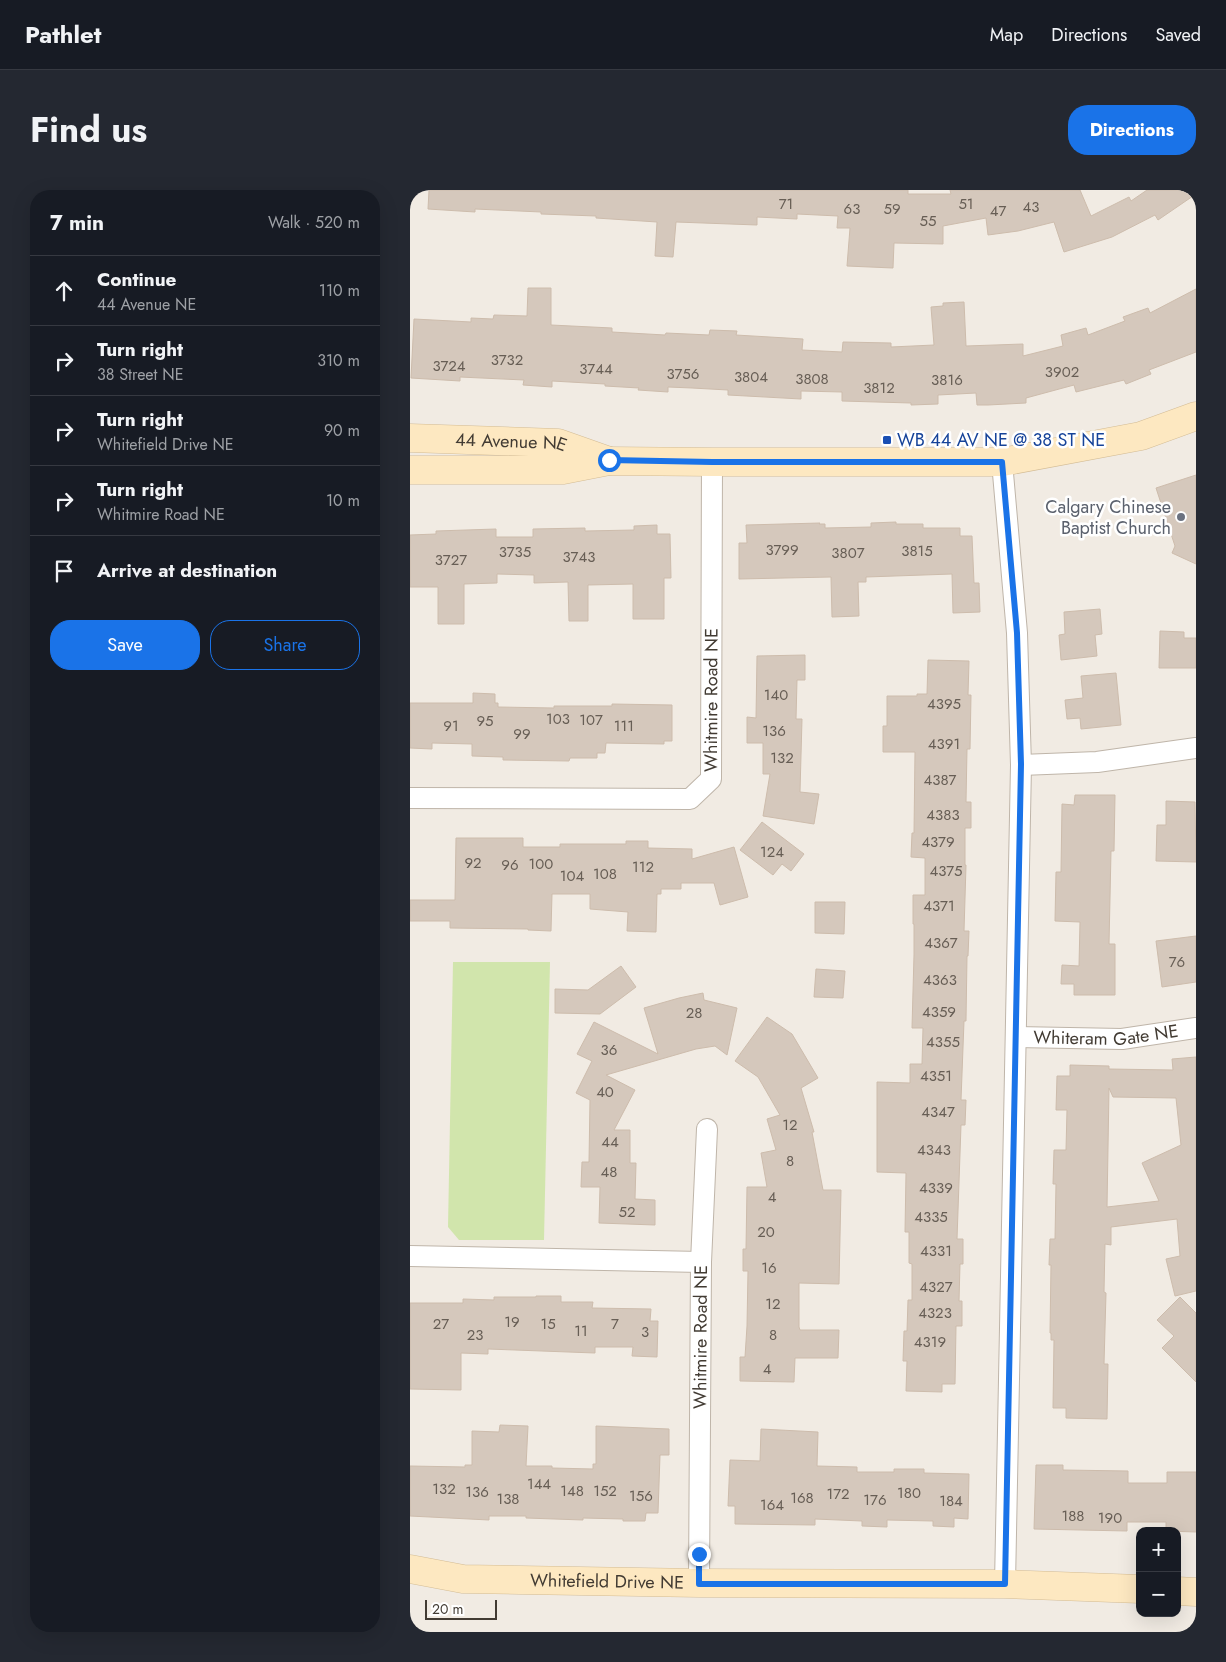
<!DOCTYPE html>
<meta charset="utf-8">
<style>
:root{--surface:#171b24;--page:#242831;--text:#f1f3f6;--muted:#9ea1a6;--line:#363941;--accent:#1a73e8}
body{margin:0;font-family:Jost,sans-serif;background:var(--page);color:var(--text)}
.controls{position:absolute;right:15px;bottom:15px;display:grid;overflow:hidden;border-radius:10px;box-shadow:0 5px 20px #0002}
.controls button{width:45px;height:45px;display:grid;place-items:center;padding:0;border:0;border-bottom:1px solid var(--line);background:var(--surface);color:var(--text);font:25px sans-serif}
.scale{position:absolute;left:15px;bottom:12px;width:72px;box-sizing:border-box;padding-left:5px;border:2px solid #423b33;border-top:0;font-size:14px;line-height:18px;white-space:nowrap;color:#423b33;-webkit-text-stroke:4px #fff;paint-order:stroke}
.stop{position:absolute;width:15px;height:15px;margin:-11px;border:4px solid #1a73e8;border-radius:50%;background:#fff}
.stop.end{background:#1a73e8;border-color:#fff;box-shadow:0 1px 5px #0008}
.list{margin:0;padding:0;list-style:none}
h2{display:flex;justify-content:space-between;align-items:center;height:65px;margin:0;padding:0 20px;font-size:21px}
h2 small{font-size:16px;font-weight:400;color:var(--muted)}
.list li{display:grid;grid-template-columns:32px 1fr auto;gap:15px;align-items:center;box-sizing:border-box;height:70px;padding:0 20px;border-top:1px solid var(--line)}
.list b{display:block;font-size:19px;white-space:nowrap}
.list p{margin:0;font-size:16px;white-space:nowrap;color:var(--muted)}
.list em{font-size:16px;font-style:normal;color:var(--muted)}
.actions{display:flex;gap:10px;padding:15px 20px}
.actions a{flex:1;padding:11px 0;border:1px solid var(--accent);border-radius:20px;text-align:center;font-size:18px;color:var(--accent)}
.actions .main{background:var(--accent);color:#fff}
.icon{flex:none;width:28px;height:28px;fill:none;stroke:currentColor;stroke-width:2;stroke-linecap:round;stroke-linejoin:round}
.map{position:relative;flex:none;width:786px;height:1442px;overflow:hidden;border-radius:20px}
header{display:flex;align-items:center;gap:30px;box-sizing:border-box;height:70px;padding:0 25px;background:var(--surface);border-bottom:1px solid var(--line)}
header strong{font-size:24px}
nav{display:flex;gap:28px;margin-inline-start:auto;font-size:18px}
.intro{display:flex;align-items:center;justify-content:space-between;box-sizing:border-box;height:120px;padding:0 30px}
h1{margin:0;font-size:35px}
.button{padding:12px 22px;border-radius:20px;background:var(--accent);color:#fff;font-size:18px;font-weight:700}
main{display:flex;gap:30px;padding:0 30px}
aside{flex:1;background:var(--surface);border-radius:20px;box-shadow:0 5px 20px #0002}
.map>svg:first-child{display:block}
.green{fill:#d1e5ac}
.building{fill:#d5c8bc;stroke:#cdbcac;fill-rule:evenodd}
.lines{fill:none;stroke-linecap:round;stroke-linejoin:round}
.street-casing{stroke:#bfb5a9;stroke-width:22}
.secondary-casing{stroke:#d3bc95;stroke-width:29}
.street{stroke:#fff;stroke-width:20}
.secondary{stroke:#fde8c1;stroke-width:28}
.route{stroke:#1a73e8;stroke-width:6}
.transit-dot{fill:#1a4fb4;stroke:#fff;stroke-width:2}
.worship-dot{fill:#6b7280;stroke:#fff;stroke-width:2}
.labels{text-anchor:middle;stroke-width:5;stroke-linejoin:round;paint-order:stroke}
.number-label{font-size:15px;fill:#675e55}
.transit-label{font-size:18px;fill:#164399;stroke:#fff;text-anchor:start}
.street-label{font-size:18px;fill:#423b33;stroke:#fff}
.worship-label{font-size:18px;fill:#5b616d;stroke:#fff;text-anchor:end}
</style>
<header>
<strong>Pathlet</strong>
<nav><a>Map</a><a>Directions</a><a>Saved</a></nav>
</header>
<div class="intro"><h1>Find us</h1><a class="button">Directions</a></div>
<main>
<aside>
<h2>7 min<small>Walk · 520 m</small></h2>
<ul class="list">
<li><svg class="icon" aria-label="ahead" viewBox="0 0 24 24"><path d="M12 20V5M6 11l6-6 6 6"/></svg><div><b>Continue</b><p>44 Avenue NE</p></div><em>110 m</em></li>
<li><svg class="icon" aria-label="right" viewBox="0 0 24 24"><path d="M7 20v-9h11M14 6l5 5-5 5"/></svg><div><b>Turn right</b><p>38 Street NE</p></div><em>310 m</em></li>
<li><svg class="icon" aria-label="right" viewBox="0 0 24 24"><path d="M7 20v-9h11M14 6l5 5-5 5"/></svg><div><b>Turn right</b><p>Whitefield Drive NE</p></div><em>90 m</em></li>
<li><svg class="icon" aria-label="right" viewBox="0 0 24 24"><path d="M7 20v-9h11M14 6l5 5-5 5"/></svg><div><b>Turn right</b><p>Whitmire Road NE</p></div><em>10 m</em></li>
<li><svg class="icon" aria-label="arrive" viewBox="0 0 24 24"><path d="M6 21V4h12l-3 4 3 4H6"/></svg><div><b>Arrive at destination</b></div></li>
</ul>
<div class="actions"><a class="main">Save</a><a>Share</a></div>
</aside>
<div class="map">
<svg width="786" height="1442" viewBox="0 0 786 1442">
<rect width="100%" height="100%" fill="#f1ebe3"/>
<polygon class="green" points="43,772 140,772 134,1050 49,1050 38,1037"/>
<g class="building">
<polygon points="19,0 498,0 498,4 541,4 540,0 670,0 681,26 719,7 721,11 737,0 786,0 786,4 748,30 745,25 702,47 654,62 644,32 608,41 578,45 576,28 533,36 533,54 484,53 483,78 437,76 440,38 427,38 428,26 387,24 387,29 347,27 347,35 266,32 263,67 245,66 247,32 186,28 186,26 131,24 131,22 65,19 65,22 18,19"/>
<polygon points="118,98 141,98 141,135 202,138 202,142 255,145 256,143 299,145 300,140 327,141 326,145 393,149 392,160 432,162 433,152 481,153 481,157 524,155 521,117 533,116 533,113 554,112 556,156 613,154 613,166 653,156 651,145 676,138 678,145 715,131 713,127 738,118 740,123 786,99 786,162 739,180 741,184 716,194 714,190 666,202 664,195 616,208 616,213 578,215 567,215 566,203 528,205 528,214 501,215 501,213 432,211 432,202 391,201 391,209 318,205 318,200 282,198 258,197 258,202 228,200 229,198 195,196 195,194 142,191 142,197 113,195 114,190 50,187 50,191 1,188 4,129 61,132 61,128 83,129 84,125 117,126"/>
<polygon points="786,285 786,374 762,363 765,356 746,298"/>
<polygon points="486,332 486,334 513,334 513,338 550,338 550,346 562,346 564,393 569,393 570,422 543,423 542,384 456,387 456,392 448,392 449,426 422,427 421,387 329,389 329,353 337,353 336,335 410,333 409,334 415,334 415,338 461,337 461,333"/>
<polygon points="247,335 247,344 260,344 261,388 254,388 254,429 223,429 223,394 178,395 178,431 159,431 158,392 124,393 124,385 87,384 87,393 54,394 54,434 28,434 28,397 0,397 0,345 26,344 26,341 86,339 86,347 123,347 123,339 175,338 175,341 224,340 224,336"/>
<polygon points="690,419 692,444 685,445 687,466 651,470 649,445 655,444 654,422"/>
<polygon points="750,441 774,442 774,448 786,448 786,478 749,478"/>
<polygon points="395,465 395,490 387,490 386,529 392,529 390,602 409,604 404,634 353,626 360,584 353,584 353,553 337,553 337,527 346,528 347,466"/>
<polygon points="518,470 559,471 558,505 561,505 560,559 557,559 556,612 561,612 561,638 555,638 555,675 556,675 554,741 559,741 558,766 557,766 556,831 554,831 551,910 556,910 555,935 551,935 547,1049 553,1049 553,1074 550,1074 549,1111 552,1111 552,1136 546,1136 545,1194 532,1194 532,1202 496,1201 497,1171 493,1171 494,1141 497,1141 498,1110 502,1110 502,1074 499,1073 499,1042 495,1042 496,983 467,982 467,892 500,893 500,874 512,874 513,838 502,838 504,765 504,734 503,734 503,705 515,705 515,668 501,667 502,643 504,643 505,562 473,562 473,536 477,536 477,506 507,506 507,504 517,504"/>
<polygon points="706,483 711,535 671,539 670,528 657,529 655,510 673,508 671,486"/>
<polygon points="63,503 85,504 85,513 88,513 88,517 144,518 144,516 202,516 202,514 262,515 262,551 254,551 254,554 196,553 195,563 187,563 187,568 160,568 159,571 93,570 93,567 62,566 62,554 22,553 22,559 0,558 0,513 63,513"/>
<polygon points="665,605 705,605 704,661 701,661 699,754 705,754 705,805 664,805 664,794 651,794 652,775 669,776 670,732 645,731 646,682 651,682 652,614 664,615"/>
<polygon points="756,611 785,612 786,672 746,671 747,635 756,635"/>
<polygon points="352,632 394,664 381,681 372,674 363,685 330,660"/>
<polygon points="46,648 113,648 113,657 150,657 150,654 216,654 216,651 238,651 238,658 282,659 282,669 324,657 338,707 310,715 304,693 271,693 271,699 251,699 251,704 247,704 246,742 217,741 218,722 180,719 180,704 142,704 141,741 118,740 118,739 40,738 40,731 0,731 0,710 45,710"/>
<polygon points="405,712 435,712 434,744 405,743"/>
<polygon points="786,746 786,792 752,797 746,751"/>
<polygon points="211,776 226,797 190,824 145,823 145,799 178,800"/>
<polygon points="406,779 435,781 433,808 404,807"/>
<polygon points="293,803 294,810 327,818 317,865 305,856 286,859 196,885 225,900 204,940 220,940 220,973 226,973 225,1009 245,1010 245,1035 189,1033 190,997 171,997 172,972 179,972 180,910 166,903 182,871 167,864 184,832 248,864 234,818 269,808"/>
<polygon points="357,827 382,844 408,888 391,898 404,942 402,942 413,1000 431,1000 429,1094 389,1093 389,1137 390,1140 429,1140 428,1168 385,1168 384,1192 330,1191 330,1167 335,1167 337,1136 338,1081 333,1081 333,1059 336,1059 337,997 357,997 351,963 366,960 357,929 370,925 348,887 325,871"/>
<path d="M786,867V1101L765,1106L756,1069L770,1066L767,1029L701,1037V1055L695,1054L694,1102L696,1103L694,1174H698L697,1229L656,1228V1218H643L644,1150H641V1143H640L641,1075H639L640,1049H645L646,994H643L644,960H656L657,920H646L647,886H660V875L699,876V879L763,880L762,869ZM699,898L703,907L766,908L771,955L732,973L749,1011L697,1017Z"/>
<polygon points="126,1106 151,1106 151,1112 183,1112 182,1118 241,1119 240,1131 248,1131 247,1167 222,1166 223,1157 185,1157 185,1163 78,1159 78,1164 51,1163 51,1200 0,1199 0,1113 53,1113 53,1109 84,1110 84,1107 126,1107"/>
<polygon points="770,1107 786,1123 786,1192 752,1158 764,1146 747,1130"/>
<polygon points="90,1235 118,1236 116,1276 142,1276 142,1278 183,1279 183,1274 186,1274 186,1236 259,1239 259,1265 250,1265 248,1323 236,1323 235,1331 213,1331 213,1329 173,1328 173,1330 116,1328 116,1326 79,1326 79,1330 0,1326 0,1276 55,1277 55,1275 62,1275 62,1241 89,1242"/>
<polygon points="351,1239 408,1242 407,1276 447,1277 447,1282 484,1282 484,1279 514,1279 514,1283 559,1284 558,1329 544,1328 544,1337 523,1336 523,1331 477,1330 477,1337 452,1336 452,1331 405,1329 405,1335 325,1334 325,1316 318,1316 320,1270 350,1271"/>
<polygon points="626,1275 653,1275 653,1280 718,1281 718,1293 757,1293 757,1282 786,1282 786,1342 756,1341 756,1332 717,1332 717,1341 624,1339"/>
</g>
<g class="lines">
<g class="street-casing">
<g id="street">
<polyline points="592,272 607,443 611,575 595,1394"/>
<polyline points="611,575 687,572 786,558"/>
<path id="s1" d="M0,608L280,609L301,589L302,272"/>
<path id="s2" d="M606,847L712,849L786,838"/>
<polyline points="0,1066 291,1072"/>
<path id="s3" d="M289,1393L291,1072L297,939"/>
</g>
</g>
<g class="secondary-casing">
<g id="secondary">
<path id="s4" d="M0,248L148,253L199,271"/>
<polyline points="0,280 153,280 199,271 302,272 592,272 731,246 786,226"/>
<path id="s5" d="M0,1379L53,1389L110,1390L289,1393L595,1394L730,1399"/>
<polyline points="767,1401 786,1402"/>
</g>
</g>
<use href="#street" class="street"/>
<use href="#secondary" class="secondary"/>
</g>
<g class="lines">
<polyline class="route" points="199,270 302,272 592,272 607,443 611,574 595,1394 289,1394 289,1364"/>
</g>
<rect class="transit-dot" x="472" y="245" width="10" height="10" rx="2.5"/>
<circle class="worship-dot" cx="771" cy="327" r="5"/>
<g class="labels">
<g class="number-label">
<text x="376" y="19">71</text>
<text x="556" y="19">51</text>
<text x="621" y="22">43</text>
<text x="442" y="24">63</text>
<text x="482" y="24">59</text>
<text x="588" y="26">47</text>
<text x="518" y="36">55</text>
<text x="97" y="175">3732</text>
<text x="39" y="181">3724</text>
<text x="186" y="184">3744</text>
<text x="652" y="187">3902</text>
<text x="273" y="189">3756</text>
<text x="341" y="192">3804</text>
<text x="402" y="194">3808</text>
<text x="537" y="195">3816</text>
<text x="469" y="203">3812</text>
<text x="372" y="365">3799</text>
<text x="507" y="366">3815</text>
<text x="105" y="367">3735</text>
<text x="438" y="368">3807</text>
<text x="169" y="372">3743</text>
<text x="41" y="375">3727</text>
<text x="366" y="510">140</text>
<text x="534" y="519">4395</text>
<text x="148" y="534">103</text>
<text x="181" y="535">107</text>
<text x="75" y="536">95</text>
<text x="41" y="541">91</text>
<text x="214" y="541">111</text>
<text x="364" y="546">136</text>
<text x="112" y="549">99</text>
<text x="534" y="559">4391</text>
<text x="372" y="573">132</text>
<text x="530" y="595">4387</text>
<text x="533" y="630">4383</text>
<text x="528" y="657">4379</text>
<text x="362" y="667">124</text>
<text x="63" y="678">92</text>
<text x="131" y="679">100</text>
<text x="100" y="680">96</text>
<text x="233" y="682">112</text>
<text x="536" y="686">4375</text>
<text x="195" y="689">108</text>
<text x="162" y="691">104</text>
<text x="529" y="721">4371</text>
<text x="531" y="758">4367</text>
<text x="767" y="777">76</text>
<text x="530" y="795">4363</text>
<text x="529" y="827">4359</text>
<text x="284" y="828">28</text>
<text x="533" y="857">4355</text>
<text x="199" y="865">36</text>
<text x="526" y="891">4351</text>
<text x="195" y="907">40</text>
<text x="528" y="927">4347</text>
<text x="380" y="940">12</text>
<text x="200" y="957">44</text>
<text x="524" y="965">4343</text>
<text x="380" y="976">8</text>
<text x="199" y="987">48</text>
<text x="526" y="1003">4339</text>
<text x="362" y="1012">4</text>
<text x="217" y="1027">52</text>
<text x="521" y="1032">4335</text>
<text x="356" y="1047">20</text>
<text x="526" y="1066">4331</text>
<text x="359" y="1083">16</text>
<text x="526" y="1102">4327</text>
<text x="363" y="1119">12</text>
<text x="525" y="1128">4323</text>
<text x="102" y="1137">19</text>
<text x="31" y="1139">27</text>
<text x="138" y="1139">15</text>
<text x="205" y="1139">7</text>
<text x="171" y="1146">11</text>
<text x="235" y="1147">3</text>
<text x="65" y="1150">23</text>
<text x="363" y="1150">8</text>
<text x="520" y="1157">4319</text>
<text x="357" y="1184">4</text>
<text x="129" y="1299">144</text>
<text x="34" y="1304">132</text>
<text x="162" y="1306">148</text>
<text x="195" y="1306">152</text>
<text x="67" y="1307">136</text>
<text x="499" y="1308">180</text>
<text x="428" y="1309">172</text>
<text x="231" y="1311">156</text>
<text x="392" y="1313">168</text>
<text x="98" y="1314">138</text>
<text x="465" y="1315">176</text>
<text x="541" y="1316">184</text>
<text x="362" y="1320">164</text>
<text x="663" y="1331">188</text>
<text x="700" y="1333">190</text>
</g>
<g class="transit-label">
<text x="487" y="256">WB 44 AV NE @ 38 ST NE</text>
</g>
<g class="street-label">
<text dy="6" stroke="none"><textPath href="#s4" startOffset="101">44 Avenue NE</textPath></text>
<text dy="6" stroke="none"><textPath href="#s1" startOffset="388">Whitmire Road NE</textPath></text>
<text dy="6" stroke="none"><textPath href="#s2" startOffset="90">Whiteram Gate NE</textPath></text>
<text dy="6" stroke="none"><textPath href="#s3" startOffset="246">Whitmire Road NE</textPath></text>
<text dy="6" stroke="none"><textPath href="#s5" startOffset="198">Whitefield Drive NE</textPath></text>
</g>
<g class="worship-label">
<text x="761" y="323">Calgary Chinese<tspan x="761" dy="21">Baptist Church</tspan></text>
</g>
</g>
</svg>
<div class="controls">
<button>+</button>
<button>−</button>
</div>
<div class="scale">20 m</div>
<div class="stop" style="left:199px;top:270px"></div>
<div class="stop end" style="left:289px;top:1364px"></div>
</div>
</main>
